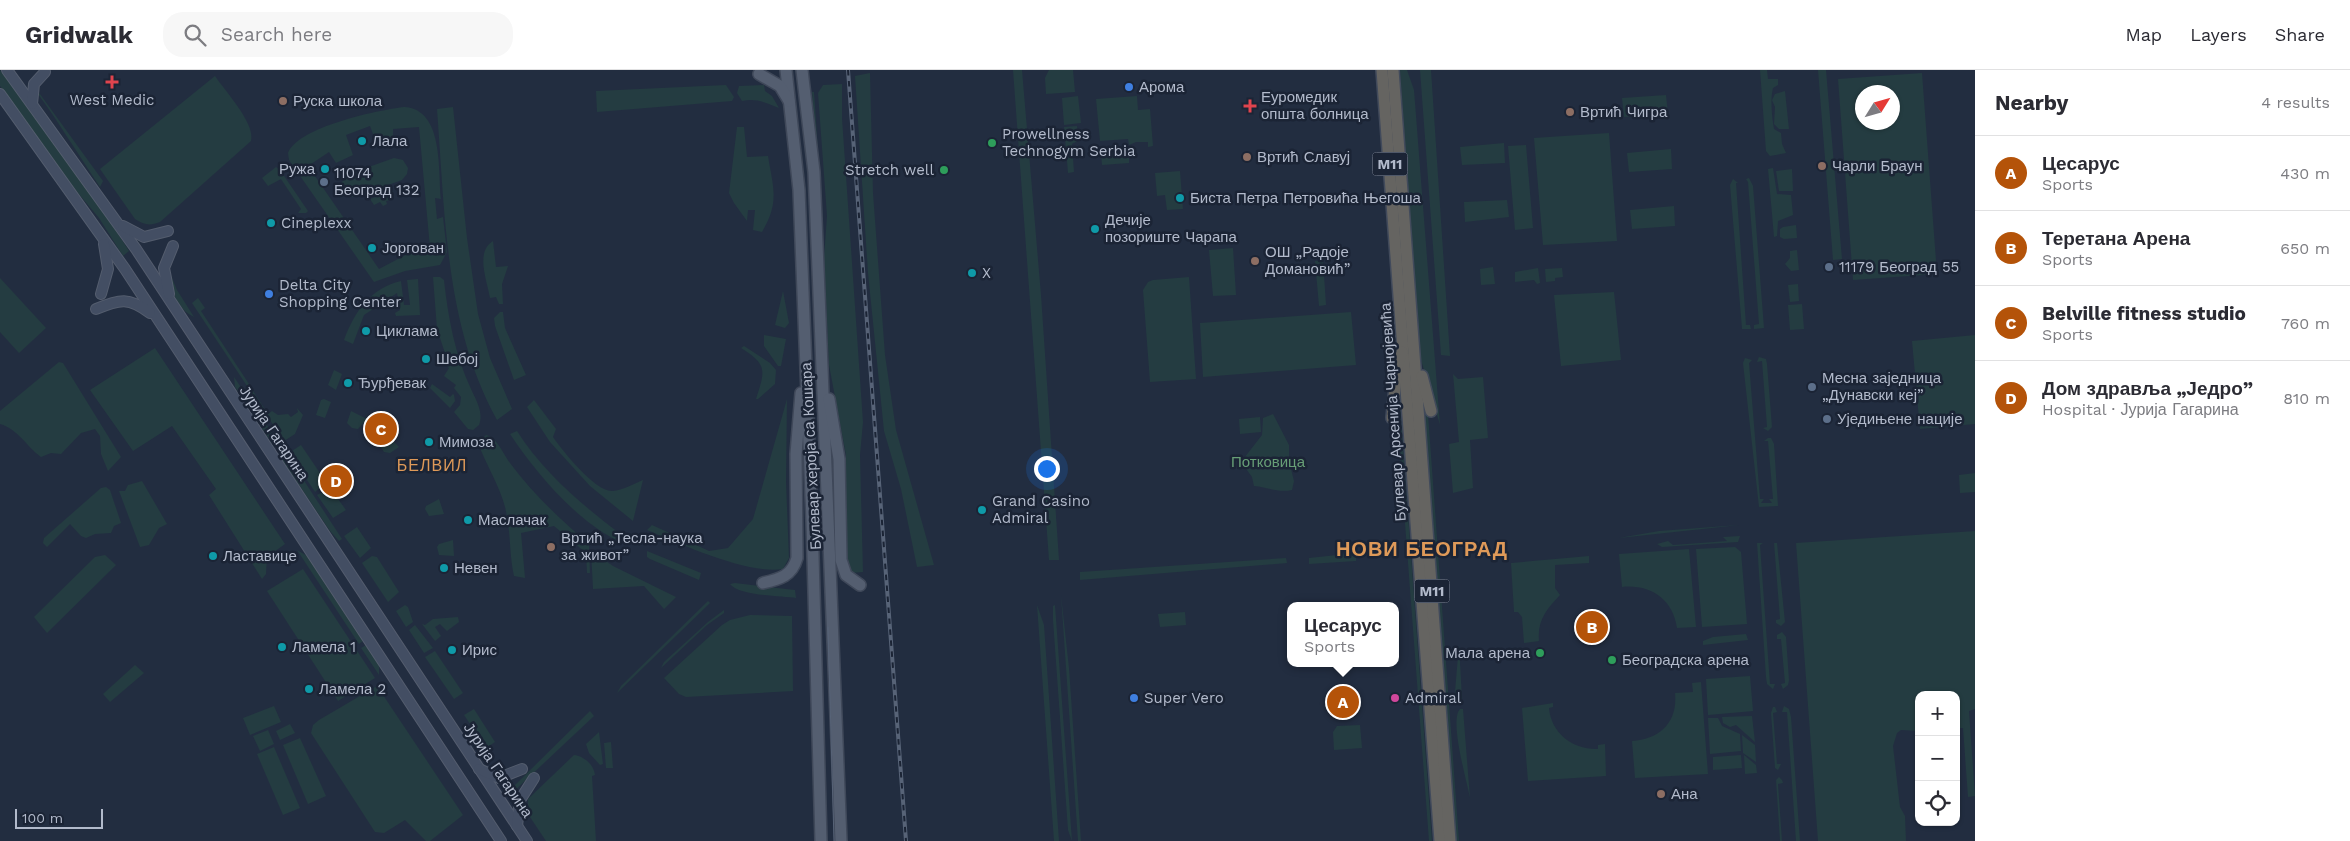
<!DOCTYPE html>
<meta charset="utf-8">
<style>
:root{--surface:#fff;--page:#f7f7f7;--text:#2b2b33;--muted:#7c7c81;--line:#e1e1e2;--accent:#b45309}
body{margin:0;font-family:"Work Sans",sans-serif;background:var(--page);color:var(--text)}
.controls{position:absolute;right:15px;bottom:15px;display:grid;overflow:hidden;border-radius:10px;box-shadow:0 1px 4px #0004}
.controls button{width:45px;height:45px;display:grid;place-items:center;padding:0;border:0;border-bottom:1px solid var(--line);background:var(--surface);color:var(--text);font:25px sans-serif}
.compass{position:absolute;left:1855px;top:15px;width:45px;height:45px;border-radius:50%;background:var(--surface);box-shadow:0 1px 4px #0004;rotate:53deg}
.scale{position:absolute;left:15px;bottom:12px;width:88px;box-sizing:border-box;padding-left:5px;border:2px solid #b2bacb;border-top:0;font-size:14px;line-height:18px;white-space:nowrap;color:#b2bacb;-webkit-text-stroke:4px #1b2435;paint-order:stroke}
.you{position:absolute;left:1046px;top:398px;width:18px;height:18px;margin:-12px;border:4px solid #fff;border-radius:50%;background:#1a73e8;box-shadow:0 0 0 8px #1a73e833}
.badge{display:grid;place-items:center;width:32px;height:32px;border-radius:50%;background:var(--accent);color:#fff;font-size:16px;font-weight:700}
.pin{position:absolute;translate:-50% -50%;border:2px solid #fff;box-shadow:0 1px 5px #0006}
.popup{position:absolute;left:1287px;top:532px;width:112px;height:65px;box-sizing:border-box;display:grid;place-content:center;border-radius:10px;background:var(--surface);filter:drop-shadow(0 1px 4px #0005);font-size:16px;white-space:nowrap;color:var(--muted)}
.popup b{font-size:19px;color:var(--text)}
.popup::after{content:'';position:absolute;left:50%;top:100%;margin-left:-10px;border:10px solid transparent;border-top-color:var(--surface)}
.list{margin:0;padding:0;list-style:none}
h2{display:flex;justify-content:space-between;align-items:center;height:65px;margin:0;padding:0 20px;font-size:21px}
h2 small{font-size:16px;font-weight:400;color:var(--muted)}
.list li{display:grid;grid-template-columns:32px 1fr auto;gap:15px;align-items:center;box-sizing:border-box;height:75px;padding:0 20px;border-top:1px solid var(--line)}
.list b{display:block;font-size:19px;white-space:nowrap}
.list p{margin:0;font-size:16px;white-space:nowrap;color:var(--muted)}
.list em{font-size:16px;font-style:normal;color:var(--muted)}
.icon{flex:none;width:28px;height:28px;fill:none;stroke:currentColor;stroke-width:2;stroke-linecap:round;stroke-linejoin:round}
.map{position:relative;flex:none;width:1975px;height:771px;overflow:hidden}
header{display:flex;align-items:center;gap:30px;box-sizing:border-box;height:70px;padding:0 25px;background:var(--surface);border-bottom:1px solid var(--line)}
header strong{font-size:24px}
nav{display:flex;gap:28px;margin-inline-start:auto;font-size:18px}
.search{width:350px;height:45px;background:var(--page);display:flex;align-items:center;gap:12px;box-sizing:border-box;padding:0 18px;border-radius:20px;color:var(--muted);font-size:19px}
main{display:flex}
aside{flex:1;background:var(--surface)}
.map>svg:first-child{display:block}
.green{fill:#243c41;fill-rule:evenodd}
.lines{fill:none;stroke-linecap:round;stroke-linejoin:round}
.secondary-casing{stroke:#545d6e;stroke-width:12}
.primary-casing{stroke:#3f4859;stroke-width:14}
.trunk-casing{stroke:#414a5b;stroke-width:14}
.secondary{stroke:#434e63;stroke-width:10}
.primary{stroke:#545e70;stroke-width:11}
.trunk{stroke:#656461;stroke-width:11}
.tram{stroke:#576377;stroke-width:1}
.rail-casing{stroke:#576377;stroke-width:4}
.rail{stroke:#1b2435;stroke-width:2;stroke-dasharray:5.5;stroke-linecap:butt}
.health-dot{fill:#e0444e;stroke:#1b2435;stroke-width:2}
.shop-dot{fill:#3f7fe0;stroke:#1b2435;stroke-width:2}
.education-dot{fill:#8d6e63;stroke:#1b2435;stroke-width:2}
.culture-dot{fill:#0f9aa8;stroke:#1b2435;stroke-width:2}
.leisure-dot{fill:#2e9e5b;stroke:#1b2435;stroke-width:2}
.service-dot{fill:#5c6f8a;stroke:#1b2435;stroke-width:2}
.hotel-dot{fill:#d1479c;stroke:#1b2435;stroke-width:2}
.labels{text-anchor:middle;stroke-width:5;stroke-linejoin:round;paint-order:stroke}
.shield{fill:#1b2435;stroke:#858d9e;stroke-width:1}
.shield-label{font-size:14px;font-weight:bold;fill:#b2bacb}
.poi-label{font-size:15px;fill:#b2bacb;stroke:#1b2435;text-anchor:start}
.street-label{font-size:15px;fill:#b2bacb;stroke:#1b2435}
.park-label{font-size:15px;fill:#679e76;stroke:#1b2435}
.neighbourhood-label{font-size:16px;letter-spacing:1px;fill:#df9a59;stroke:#1b2435}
.district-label{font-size:20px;font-weight:bold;letter-spacing:1px;fill:#df9a59;stroke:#1b2435}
</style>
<header>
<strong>Gridwalk</strong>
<div class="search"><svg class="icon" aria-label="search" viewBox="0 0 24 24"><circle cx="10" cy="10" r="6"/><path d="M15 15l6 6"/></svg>Search here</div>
<nav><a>Map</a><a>Layers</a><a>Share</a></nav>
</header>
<main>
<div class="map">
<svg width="1975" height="771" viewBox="0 0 1975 771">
<rect width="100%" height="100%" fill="#222d40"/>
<g class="green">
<polygon points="0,0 97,131 129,181 123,186 99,148 78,123 0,16"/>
<polygon points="1013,0 1022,0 1041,225 1059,490 1049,490"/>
<polygon points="1049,0 1073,0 1075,22 1046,24 1045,8"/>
<polygon points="1400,0 1407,0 1414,20 1440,355 1419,283"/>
<polygon points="1420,0 1431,0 1450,286 1441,285"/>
<path d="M1760,0H1767L1768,9H1778V15L1773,18C1770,30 1772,47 1774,59L1781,63L1782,74L1786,83L1770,86L1766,81Z"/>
<polygon points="1818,0 1826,0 1842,189 1833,190"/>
<polygon points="870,3 873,123 885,285 896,360 934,495 917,497 901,419 884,361 868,203 855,6"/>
<path d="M1922,3L1937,204L1853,210L1838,9ZM1892,22V52H1862V22Z"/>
<path d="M215,6C225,21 256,54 251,71L160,152C150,156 144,155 135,149L100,99Z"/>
<polygon points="842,14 842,48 863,352 860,385 863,502 851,503 846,495 846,385 829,295 824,188 827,146 818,23 823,15"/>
<polygon points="726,15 734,27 732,31 597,42 596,21"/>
<path d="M764,15L765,21L772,26L779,38C766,33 757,28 742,31L737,23L739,16Z"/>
<path d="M37,20L103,111L100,117C79,86 60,54 38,24Z"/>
<polygon points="1785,21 1789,59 1779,59 1774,54 1775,37 1772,30 1775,24"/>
<polygon points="812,22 814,22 823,152 822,152"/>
<polygon points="1666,25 1668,44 1624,47 1622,28"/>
<polygon points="1078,26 1081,53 1064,55 1062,28"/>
<polygon points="1137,26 1138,40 1150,39 1153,76 1148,77 1148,72 1136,72 1129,75 1128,69 1100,71 1096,29"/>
<path d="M404,37C444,39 438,100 441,129L435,128L437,149L443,147L447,182L440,195L405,201L374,212L289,90L288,83C298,57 378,40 404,37ZM370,56L377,75L393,71V59L419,57L430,178L415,180L379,199L308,96L329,82L336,93L353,85L346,65Z"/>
<path d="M453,37L467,168L478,244L490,288L512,339L497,350C445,256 445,144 437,39Z"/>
<polygon points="1077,56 1079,70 1072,74 1074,102 1068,103 1064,57"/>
<path d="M737,57H744L747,87L768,86C773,117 780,132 762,162L753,160L755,140H748L747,151L734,133L729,123Z"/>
<polygon points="1609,63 1617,171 1543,175 1534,68"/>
<polygon points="1504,73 1505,93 1462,95 1460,77"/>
<polygon points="1526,75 1533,158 1515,160 1508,76"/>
<polygon points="1671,79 1672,99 1629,102 1627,83"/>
<polygon points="1129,81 1129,93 1102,95 1101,83"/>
<path d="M394,88L403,90L408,98L407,104L402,110L355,127C346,127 341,122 341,113L349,104Z"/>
<polygon points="276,97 280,100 308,141 306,143 298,143 301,139 281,109 268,116 262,108"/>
<polygon points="1773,98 1777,124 1791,125 1793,145 1778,151 1777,166 1774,167 1768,99"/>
<polygon points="1792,99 1793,121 1779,121 1776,101"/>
<polygon points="1180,101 1183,139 1167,140 1165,125 1157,126 1155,103"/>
<polygon points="1749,108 1753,116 1764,258 1754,259 1754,255 1759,254 1748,112 1746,109"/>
<polygon points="1733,109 1738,113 1736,113 1746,255 1750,255 1751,259 1742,259 1730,115"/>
<polygon points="393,121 393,129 386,131 387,134 383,136 380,132 374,135 370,129"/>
<polygon points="1507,130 1509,147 1465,152 1464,132"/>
<polygon points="1674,136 1675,156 1632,159 1630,140"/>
<polygon points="1796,155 1797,168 1784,169 1780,167 1780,159 1783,157"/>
<path d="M493,171L496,197L508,196L502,214L503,234H499L496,227L490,228C487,210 475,182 493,171Z"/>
<polygon points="1233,178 1236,225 1213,226 1209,180"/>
<polygon points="1797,180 1799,200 1791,201 1785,194 1790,188 1790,181"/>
<polygon points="1323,190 1326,235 1319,236 1315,191"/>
<polygon points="1493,197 1495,214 1481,215 1480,199"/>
<polygon points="1538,198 1540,213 1537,214 1534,210 1515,212 1515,202"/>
<polygon points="1562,198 1563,207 1555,208 1555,211 1546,212 1545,199"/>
<path d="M170,203L177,220L194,247C177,239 170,220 170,203Z"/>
<path d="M433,207H440L444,210C448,247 455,285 471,319C476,330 484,343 479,355L473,360L468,359L454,342L460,335L461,327L454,318L456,315L444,306L449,298L446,295L448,292L437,259Z"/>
<polygon points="1189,207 1196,309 1150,312 1143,220 1148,212 1153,210"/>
<polygon points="0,208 46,258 19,283 0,262"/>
<path d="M418,209L420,245L396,246L395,243L400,240L397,223L364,245L353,274L344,270C354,243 370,218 401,211L404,235H410L407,210Z"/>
<polygon points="1798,214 1799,231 1790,232 1788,215"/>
<polygon points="783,221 789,253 785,258 775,255"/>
<polygon points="1614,222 1621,290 1561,296 1554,225"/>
<polygon points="198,228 205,238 201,241 249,314 247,316 192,233"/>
<polygon points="1802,234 1804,259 1790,260 1788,235"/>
<polygon points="500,242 503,242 505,258 526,305 514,310 495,256 494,248"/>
<polygon points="1351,242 1356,295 1203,307 1200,253"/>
<polygon points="764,265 786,269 781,296 778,296 764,276"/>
<polygon points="1975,265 1975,354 1920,359 1912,271"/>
<path d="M744,276L770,293L776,300L775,314L758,329H756C765,300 768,295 741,278Z"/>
<polygon points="155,278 285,474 267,487 266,504 262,509 209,425 216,419 172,356 133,381 90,320"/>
<polygon points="1759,287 1766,289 1767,294 1772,357 1768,361 1763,358 1767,357 1762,291 1757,292"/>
<polygon points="1745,288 1752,290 1749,293 1760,429 1764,429 1761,433 1772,433 1769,429 1773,429 1768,371 1764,371 1768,368 1771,368 1774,374 1778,436 1759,437 1743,293"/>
<path d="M59,292L63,293L121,387L108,401L101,384L100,366L95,359L81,363L61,384L51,383L41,387C26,376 18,359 0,354V341Z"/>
<polygon points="334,300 342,304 336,320 328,315"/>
<polygon points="1453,304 1458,309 1483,307 1488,368 1470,370 1473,418 1453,423 1449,374 1459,372"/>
<polygon points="234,307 281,376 273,375 235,317"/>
<polygon points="432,314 450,327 453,324 454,325 455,331 450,338 430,318"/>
<polygon points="253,321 268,344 272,341 278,345 288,344 291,347 298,342 297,338 303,345 295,364 284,371 251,322"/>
<polygon points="1399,322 1432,771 1429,771 1397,347"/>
<polygon points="1422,323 1428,344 1459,771 1455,771"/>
<polygon points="324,329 331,332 325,348 316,345 321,330"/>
<path d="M787,329L786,412L789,488L783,499C748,505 681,474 647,460L652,455L709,481L728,478L753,449Z"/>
<path d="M534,330L556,359L553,367C562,380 596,423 613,421C622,420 634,414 643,410L633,451L590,416L550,372L527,337Z"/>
<polygon points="351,341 367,349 358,359 352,358 347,353"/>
<path d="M1273,344L1289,375V391L1294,411L1292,420C1277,423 1268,417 1254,416L1252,407L1241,392L1262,365L1263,348Z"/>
<polygon points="1260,347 1261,362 1240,364 1239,349"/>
<path d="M517,361C543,402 581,434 619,463L616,470C574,448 536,403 510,364Z"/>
<polygon points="387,365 399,377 390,383 384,382 380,376"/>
<path d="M486,365C496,366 504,385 510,393C533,424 560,449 589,474L590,503H587L586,483L554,456L521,463L525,508L514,506C509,484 511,460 505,437C499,414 486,395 478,373Z"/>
<polygon points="301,375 326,412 315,422 289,383"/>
<polygon points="286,383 342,469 339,471 330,461 283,391 283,387"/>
<polygon points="1975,403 1975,422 1960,423 1959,405"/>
<polygon points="142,411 167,454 159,458 149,475 140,477 119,421 125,421 128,415"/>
<polygon points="106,417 110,420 121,453 114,456 111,463 95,464 86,468 81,466 70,454 47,477 43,473 44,468 101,418"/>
<polygon points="330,418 346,440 333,448 317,425"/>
<polygon points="439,429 444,444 429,446 425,439 426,436"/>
<polygon points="1739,455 1619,468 1659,461"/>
<polygon points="357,457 371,478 360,488 344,466"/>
<polygon points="1975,461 1975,639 1969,641 1975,726 1968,727 1963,658 1956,658 1956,625 1919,625 1919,661 1901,660 1897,663 1893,676 1900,737 1905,746 1906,771 1818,771 1796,473"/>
<polygon points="1740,466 1738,472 1662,477 1657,474 1668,471 1673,475 1727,471 1723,467"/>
<polygon points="453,470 454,486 439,485 437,477 439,474"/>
<polygon points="1757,473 1763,473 1760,475 1770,614 1775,614 1773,619 1767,614 1766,607"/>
<polygon points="1774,473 1777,473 1785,552 1781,556 1776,553 1776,550 1780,549"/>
<polygon points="1735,477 1741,482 1747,554 1702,557 1696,479"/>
<path d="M1689,479L1696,557L1677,558C1673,529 1650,514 1622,517L1619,484Z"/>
<polygon points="297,480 309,487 363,571 359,574"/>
<polygon points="591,481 613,496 676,527 664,539 644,516 593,519"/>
<polygon points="647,481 701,503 699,510 650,489 647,487"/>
<polygon points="1356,483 1356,491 1309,494 1309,488"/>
<polygon points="105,485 116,495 47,563 34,547 95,487"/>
<polygon points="372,486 377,487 399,522 388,532 362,493"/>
<path d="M1589,486V493L1555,495V518L1560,525C1547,539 1537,550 1539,571L1524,573L1522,547L1518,542H1514L1511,493Z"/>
<polygon points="1286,488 1287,493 1080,510 1080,502"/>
<polygon points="303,499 375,608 338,631 267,521"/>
<path d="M735,513L795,520L796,528C782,526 739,526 730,514Z"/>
<polygon points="1061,525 1069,598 1081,771 1078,771"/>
<polygon points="708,531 710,533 617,623 621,616"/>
<polygon points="405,535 408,537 413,552 406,557 396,541"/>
<polygon points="1037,535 1044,555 1059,771 1054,771"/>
<polygon points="1055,535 1072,771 1068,760 1053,550 1053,536"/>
<polygon points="724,540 724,543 707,555 661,598 664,592 708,552"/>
<polygon points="1185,542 1186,555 1160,557 1158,544"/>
<polygon points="750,545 792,546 793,621 686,627 679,624 664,608 722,555 730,550"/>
<polygon points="458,547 459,552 447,561 440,554 435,557 441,566 435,571 422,554 425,555 433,549"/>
<polygon points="415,555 433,578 424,583 409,560"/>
<polygon points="1782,562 1786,567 1789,610 1788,615 1783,619 1781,614 1785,613 1781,569 1777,569 1777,565"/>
<polygon points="1746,564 1748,570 1703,575 1703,571 1713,567"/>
<polygon points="1459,574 1462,629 1462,632 1456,628 1455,622"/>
<polygon points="366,575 379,594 379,605 361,578"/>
<polygon points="435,581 463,623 454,629 425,587"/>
<polygon points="135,595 144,603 110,632 103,624"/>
<polygon points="1750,606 1753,641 1708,645 1706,609"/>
<path d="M1701,612L1708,704L1635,708L1632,671C1660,669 1678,652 1675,623L1693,622L1692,613Z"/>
<polygon points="377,616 463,745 430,771 426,771 405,750 384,763 375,762 311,663 313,655 319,650"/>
<path d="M1553,633V637L1549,638C1551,663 1573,680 1598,679V675L1605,674L1606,706L1528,711L1522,638Z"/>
<polygon points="274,636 281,652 250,665 243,648"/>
<polygon points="1784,636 1789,639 1791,647 1800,771 1796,771 1787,642 1782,642"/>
<polygon points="1773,637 1775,637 1777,642 1773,643 1777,694 1781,694 1778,700 1775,698 1771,643"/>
<polygon points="474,639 495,672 486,678 464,645"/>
<path d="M1460,639H1463L1470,728C1467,711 1449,651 1460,639Z"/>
<polygon points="590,641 594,646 511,724 509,721"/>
<polygon points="1752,646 1755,672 1736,655 1730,657 1723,653 1722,647"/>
<polygon points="1708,648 1718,648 1722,656 1740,664 1741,681 1710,684"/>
<polygon points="290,654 295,663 280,670 276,661"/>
<polygon points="1360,655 1362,678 1334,680 1333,662 1337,656"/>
<polygon points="268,660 274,674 260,681 253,666"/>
<polygon points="599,662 603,694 600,695 589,683 586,674"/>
<polygon points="1742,665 1755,675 1756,692 1743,683"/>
<polygon points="300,668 326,726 308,734 283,675"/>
<polygon points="611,672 613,698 606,698 604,673"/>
<polygon points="274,677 300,738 283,745 257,684"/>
<path d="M574,685C584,686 594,695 595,705L592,706L596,771H546L528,744V729Z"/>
<polygon points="1741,685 1742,698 1713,700 1713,687"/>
<polygon points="1744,685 1756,695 1757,703 1745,704"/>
<polygon points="1779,707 1782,710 1783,713 1778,714 1782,771 1780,771 1776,710"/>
</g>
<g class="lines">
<g class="secondary-casing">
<g id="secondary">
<polyline points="7,0 136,179 527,771"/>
<polyline points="0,24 125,199 501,771"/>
<polyline points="32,34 34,14 45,2"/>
<polyline points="123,156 144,167 168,161"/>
<polyline points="101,224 108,199 104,174"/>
<polyline points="169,224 164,198 173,176"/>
<path d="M96,239C120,229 129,227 150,243"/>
<polyline points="479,699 499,708 522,699"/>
<polyline points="517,756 520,730 534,708"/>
</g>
</g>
<g class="primary-casing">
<g id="primary">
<polyline points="786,0 799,120 812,451 821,771"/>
<polyline points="802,0 814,102 816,149 841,771"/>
<polyline points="759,4 780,16 789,31"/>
<polyline points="829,329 839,389 841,490 846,505 860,515"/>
<path d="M763,513C780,509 792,506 797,488L796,384L801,323"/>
</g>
</g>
<g class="trunk-casing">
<g id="trunk">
<polyline points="1382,0 1440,771"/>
<polyline points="1393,0 1450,771"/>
<polyline points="1422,306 1431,341"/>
<polyline points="1392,348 1397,297 1402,282"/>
</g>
</g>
<use href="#secondary" class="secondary"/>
<use href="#primary" class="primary"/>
<use href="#trunk" class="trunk"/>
<polyline class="tram" points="828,557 834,771"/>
<g class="rail-casing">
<polyline id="rail" points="848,0 906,771"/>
</g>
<use href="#rail" class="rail"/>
</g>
<g class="health-dot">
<path d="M109.5 4.5h5v5h5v5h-5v5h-5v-5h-5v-5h5z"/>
<path d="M1247.5 28.5h5v5h5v5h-5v5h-5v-5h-5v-5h5z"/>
</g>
<g class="shop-dot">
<circle cx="1129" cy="17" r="5"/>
<circle cx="269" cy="224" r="5"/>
<circle cx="1134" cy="628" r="5"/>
</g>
<g class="education-dot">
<circle cx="283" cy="31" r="5"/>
<circle cx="1570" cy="42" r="5"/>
<circle cx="1247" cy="87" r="5"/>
<circle cx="1822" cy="96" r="5"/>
<circle cx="1255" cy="191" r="5"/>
<circle cx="551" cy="477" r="5"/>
<circle cx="1661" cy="724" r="5"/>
</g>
<g class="culture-dot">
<circle cx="362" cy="71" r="5"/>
<circle cx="325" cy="99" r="5"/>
<circle cx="1180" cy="128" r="5"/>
<circle cx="271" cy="153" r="5"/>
<circle cx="1095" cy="159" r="5"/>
<circle cx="372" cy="178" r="5"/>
<circle cx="972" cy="203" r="5"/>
<circle cx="366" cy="261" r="5"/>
<circle cx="426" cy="289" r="5"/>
<circle cx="348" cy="313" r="5"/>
<circle cx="429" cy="372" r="5"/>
<circle cx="982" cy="440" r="5"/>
<circle cx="468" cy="450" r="5"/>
<circle cx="213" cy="486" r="5"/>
<circle cx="444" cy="498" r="5"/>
<circle cx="282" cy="577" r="5"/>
<circle cx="452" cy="580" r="5"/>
<circle cx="309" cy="619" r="5"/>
</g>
<g class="leisure-dot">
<circle cx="992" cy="73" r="5"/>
<circle cx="944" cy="100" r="5"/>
<circle cx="1540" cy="583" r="5"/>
<circle cx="1612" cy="590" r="5"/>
</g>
<g class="service-dot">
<circle cx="324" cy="112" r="5"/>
<circle cx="1829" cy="197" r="5"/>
<circle cx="1812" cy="317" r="5"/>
<circle cx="1827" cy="349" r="5"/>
</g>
<circle class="hotel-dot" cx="1395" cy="628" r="5"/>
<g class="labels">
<g class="shield">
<rect x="1372.5" y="82.5" width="35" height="23" rx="4"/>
<rect x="1414.5" y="509.5" width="35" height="23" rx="4"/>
</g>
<g class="shield-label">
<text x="1390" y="99">M11</text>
<text x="1432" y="526">M11</text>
</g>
<g class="poi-label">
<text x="1139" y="22">Арома</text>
<text x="1261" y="32">Еуромедик<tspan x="1261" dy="17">општа болница</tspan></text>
<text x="112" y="35" text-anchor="middle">West Medic</text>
<text x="293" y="36">Руска школа</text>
<text x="1580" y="47">Вртић Чигра</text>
<text x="1002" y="69">Prowellness<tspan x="1002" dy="17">Technogym Serbia</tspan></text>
<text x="372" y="76">Лала</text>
<text x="1257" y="92">Вртић Славуј</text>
<text x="1832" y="101">Чарли Браун</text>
<text x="315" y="104" text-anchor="end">Ружа</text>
<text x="934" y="105" text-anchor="end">Stretch well</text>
<text x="334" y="108">11074<tspan x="334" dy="17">Београд 132</tspan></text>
<text x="1190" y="133">Биста Петра Петровића Његоша</text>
<text x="1105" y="155">Дечије<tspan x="1105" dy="17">позориште Чарапа</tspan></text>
<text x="281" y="158">Cineplexx</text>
<text x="382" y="183">Јоргован</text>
<text x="1265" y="187">ОШ „Радоје<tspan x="1265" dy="17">Домановић”</tspan></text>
<text x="1839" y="202">11179 Београд 55</text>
<text x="982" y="208">X</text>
<text x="279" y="220">Delta City<tspan x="279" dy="17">Shopping Center</tspan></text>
<text x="376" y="266">Циклама</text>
<text x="436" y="294">Шебој</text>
<text x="1822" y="313">Месна заједница<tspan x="1822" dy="17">„Дунавски кеј”</tspan></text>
<text x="358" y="318">Ђурђевак</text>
<text x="1837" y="354">Уједињене нације</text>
<text x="439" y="377">Мимоза</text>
<text x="992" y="436">Grand Casino<tspan x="992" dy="17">Admiral</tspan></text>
<text x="478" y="455">Маслачак</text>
<text x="561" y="473">Вртић „Тесла-наука<tspan x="561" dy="17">за живот”</tspan></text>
<text x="223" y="491">Ластавице</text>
<text x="454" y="503">Невен</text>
<text x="292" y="582">Ламела 1</text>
<text x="462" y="585">Ирис</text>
<text x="1530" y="588" text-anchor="end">Мала арена</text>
<text x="1622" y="595">Београдска арена</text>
<text x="319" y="624">Ламела 2</text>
<text x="1144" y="633">Super Vero</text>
<text x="1405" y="633">Admiral</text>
<text x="1671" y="729">Ана</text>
</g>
<g class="street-label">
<text transform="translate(1393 342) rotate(-94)" y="5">Булевар Арсенија Чарнојевића</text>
<text transform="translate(274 363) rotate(56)" y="5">Јурија Гагарина</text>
<text transform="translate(811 386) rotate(-93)" y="5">Булевар хероја са Кошара</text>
<text transform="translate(498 700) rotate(56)" y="5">Јурија Гагарина</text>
</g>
<g class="park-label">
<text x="1268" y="397">Потковица</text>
</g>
<g class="neighbourhood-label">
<text x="432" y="401">БЕЛВИЛ</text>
</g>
<g class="district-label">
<text x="1422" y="486">НОВИ БЕОГРАД</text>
</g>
</g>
</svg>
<div class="controls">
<button>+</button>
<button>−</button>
<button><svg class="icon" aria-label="locate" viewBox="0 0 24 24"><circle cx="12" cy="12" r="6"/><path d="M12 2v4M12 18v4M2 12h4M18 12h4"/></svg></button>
</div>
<svg class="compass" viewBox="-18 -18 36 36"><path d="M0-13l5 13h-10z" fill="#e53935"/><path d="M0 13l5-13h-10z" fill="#7c7c81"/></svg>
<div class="scale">100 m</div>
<div class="you"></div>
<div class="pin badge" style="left:1343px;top:632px">A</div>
<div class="popup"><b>Цесарус</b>Sports</div>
<div class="pin badge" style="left:1592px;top:557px">B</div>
<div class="pin badge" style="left:381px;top:359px">C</div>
<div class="pin badge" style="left:336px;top:411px">D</div>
</div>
<aside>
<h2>Nearby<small>4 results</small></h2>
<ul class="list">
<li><span class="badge">A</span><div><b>Цесарус</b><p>Sports</p></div><em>430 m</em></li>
<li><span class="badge">B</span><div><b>Теретана Арена</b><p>Sports</p></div><em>650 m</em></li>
<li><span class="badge">C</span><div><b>Belville fitness studio</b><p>Sports</p></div><em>760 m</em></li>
<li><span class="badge">D</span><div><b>Дом здравља „Једро”</b><p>Hospital · Јурија Гагарина</p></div><em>810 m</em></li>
</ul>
</aside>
</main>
